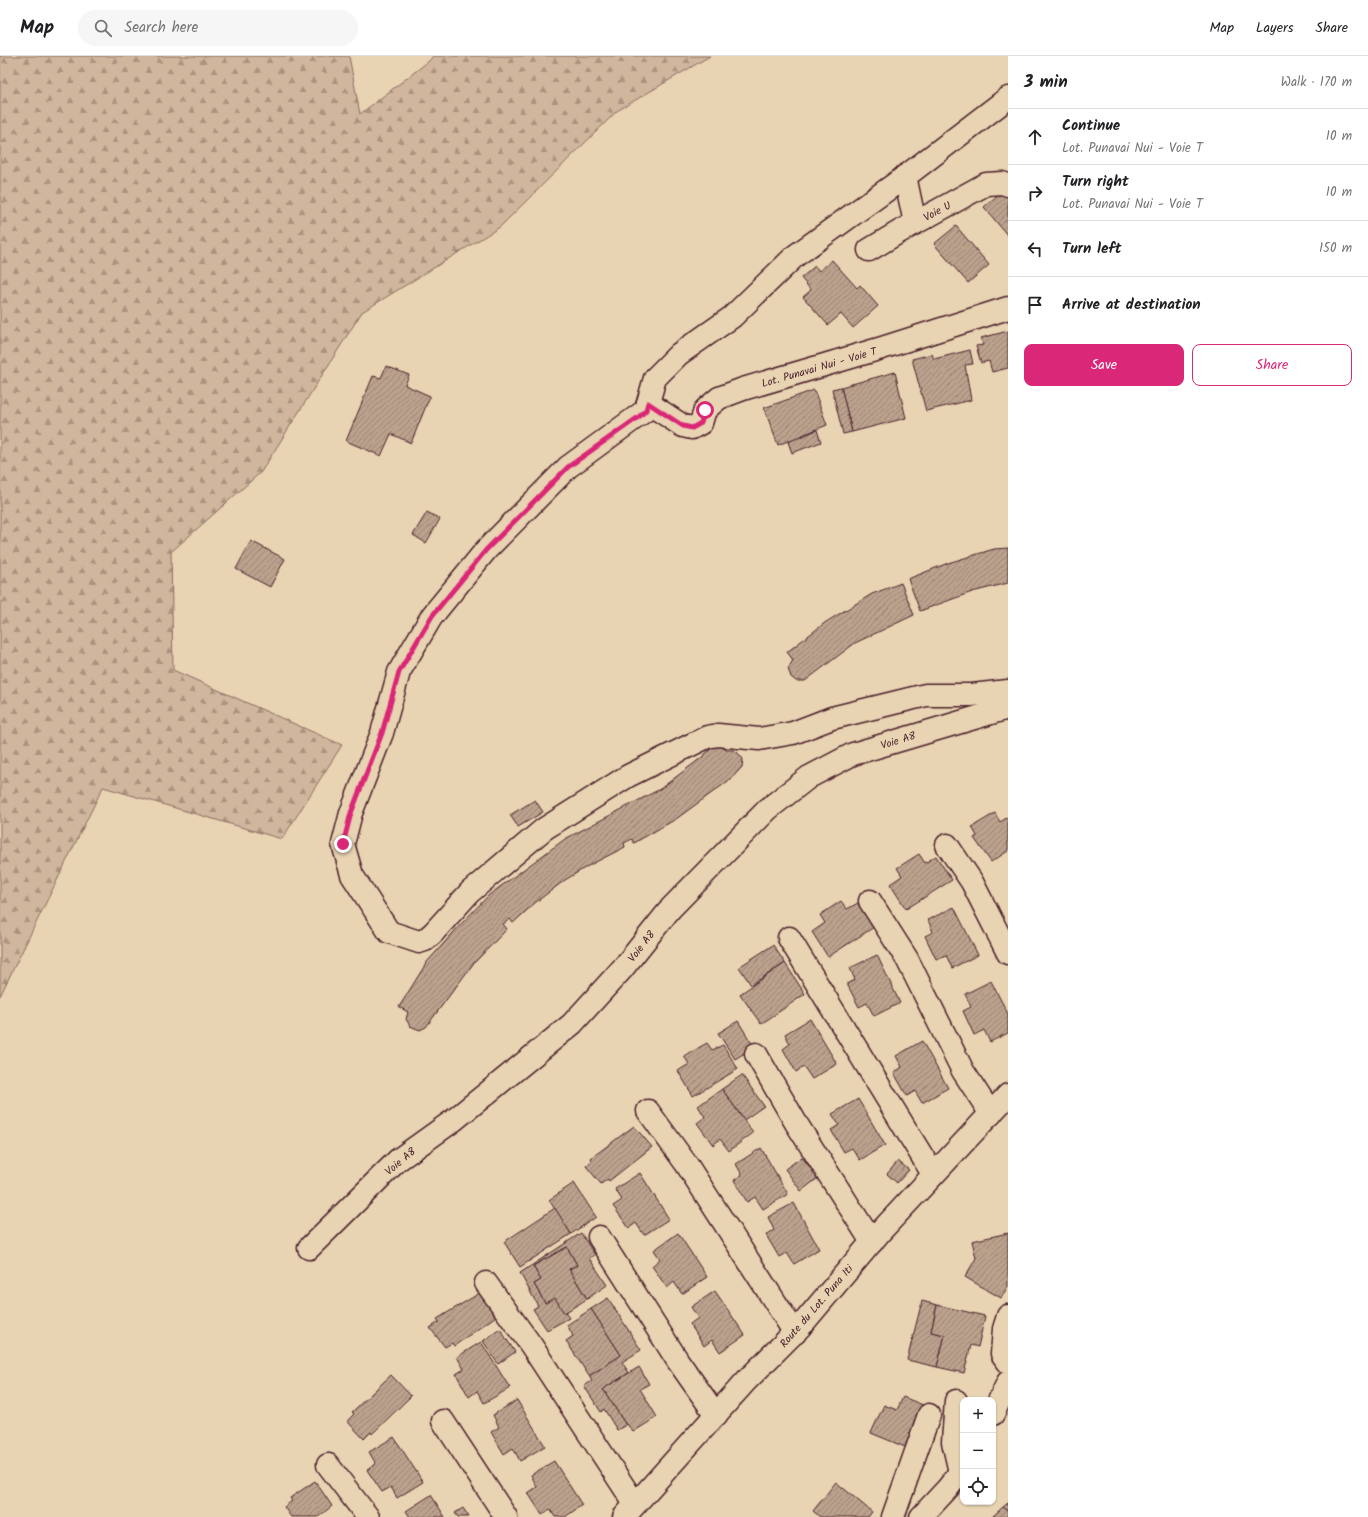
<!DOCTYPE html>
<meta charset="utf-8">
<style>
:root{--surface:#fff;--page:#f6f6f6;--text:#202124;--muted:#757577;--line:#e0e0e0;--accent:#db2777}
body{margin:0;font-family:Kalam,sans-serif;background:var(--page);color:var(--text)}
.controls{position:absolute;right:12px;bottom:12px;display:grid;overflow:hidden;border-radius:8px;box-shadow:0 1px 3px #0004}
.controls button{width:36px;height:36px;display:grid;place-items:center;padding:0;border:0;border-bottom:1px solid var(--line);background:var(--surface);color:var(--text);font:20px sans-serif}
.stop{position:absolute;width:12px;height:12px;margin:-9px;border:3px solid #db2777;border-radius:50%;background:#fff}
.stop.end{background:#db2777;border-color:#fff;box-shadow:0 1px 4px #0008}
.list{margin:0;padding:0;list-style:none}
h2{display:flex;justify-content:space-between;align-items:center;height:52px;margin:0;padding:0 16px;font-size:17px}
h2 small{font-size:13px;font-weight:400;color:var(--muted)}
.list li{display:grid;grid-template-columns:26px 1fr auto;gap:12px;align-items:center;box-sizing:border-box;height:56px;padding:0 16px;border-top:1px solid var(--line)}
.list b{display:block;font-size:15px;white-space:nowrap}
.list p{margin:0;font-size:13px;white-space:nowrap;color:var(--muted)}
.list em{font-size:13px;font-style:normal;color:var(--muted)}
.actions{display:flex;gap:8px;padding:12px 16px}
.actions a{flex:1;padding:9px 0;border:1px solid var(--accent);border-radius:8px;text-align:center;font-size:14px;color:var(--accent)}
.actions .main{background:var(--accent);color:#fff}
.icon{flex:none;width:22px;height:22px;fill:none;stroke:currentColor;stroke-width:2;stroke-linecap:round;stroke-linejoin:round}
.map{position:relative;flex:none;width:1008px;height:1461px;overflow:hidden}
header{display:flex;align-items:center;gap:24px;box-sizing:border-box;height:56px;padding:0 20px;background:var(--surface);border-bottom:1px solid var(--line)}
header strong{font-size:19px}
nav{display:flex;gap:22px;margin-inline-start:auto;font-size:14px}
.search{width:280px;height:36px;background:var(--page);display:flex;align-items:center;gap:10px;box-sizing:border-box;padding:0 14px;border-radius:22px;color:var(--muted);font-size:15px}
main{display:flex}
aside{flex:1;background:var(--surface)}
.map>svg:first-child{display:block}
.forest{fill:url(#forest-firs);stroke:#8c6a64}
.building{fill:url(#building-hatch);stroke:#4a1f2b}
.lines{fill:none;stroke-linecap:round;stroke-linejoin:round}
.street-casing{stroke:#4a1f2b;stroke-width:25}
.secondary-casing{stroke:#4a1f2b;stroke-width:25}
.street{stroke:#e8d4b2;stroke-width:22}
.secondary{stroke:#e8d4b2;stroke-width:22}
.route{stroke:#db2777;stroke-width:5}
.labels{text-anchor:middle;stroke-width:3;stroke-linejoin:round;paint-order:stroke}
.street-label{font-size:11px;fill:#4a1f2b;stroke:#e8d4b2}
</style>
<header>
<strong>Map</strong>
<div class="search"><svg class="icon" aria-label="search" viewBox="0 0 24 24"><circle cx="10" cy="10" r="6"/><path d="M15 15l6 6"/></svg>Search here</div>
<nav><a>Map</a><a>Layers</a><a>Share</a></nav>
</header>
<main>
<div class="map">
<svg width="1008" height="1461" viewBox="0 0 1008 1461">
<defs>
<pattern id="forest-firs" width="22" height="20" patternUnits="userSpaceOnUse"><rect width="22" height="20" fill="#cfb69c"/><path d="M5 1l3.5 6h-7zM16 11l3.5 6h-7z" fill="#aa937f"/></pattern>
<pattern id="building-hatch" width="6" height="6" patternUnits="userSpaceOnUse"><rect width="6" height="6" fill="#bba28d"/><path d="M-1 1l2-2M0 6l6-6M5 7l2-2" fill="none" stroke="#9a8373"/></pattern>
</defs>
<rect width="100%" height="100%" fill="#e8d4b2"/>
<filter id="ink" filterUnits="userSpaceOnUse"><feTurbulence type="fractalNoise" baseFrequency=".025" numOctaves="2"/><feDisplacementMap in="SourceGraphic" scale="8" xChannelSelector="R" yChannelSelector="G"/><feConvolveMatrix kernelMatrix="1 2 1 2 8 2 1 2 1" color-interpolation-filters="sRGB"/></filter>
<g filter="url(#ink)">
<polygon class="forest" points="0,0 349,0 360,58 429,5 433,0 710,0 617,55 500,171 362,256 261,416 171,496 173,614 342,689 282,783 103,731 0,940"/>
<g class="building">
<polygon points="1001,136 1008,141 1008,180 984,151"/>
<polygon points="956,170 989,209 968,227 934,188"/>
<polygon points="832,204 857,232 860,229 878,250 853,272 841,258 828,269 803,241 811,234 801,222 815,210 819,215"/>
<polygon points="1008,275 1008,312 992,316 989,305 981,307 976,290 983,289 981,282"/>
<polygon points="970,294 973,308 965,309 971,344 926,355 912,303 932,298 934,303"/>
<polygon points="386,310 409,319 405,329 430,340 411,387 391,378 381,400 346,385 373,320 381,322"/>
<polygon points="895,316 906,362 852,376 841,331"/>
<polygon points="841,331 852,376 843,378 832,333"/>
<polygon points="814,334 827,369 778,389 764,352"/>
<polygon points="817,374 821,386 792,397 788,386"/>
<polygon points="427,456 440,463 426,487 413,479"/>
<polygon points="251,485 285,503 270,531 236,513"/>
<polygon points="1008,492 1008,527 972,536 920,555 908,523 948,507 994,493"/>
<polygon points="901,527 914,559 855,587 805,625 796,625 791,621 788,613 793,604 787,596 826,566 872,538"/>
<polygon points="717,687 726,694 733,694 737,696 743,703 742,711 731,723 676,763 634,787 632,783 624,787 625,791 588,810 565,824 536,846 513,867 510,863 503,868 507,873 473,908 426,971 420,974 410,970 406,963 408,956 399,951 427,906 461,868 489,839 565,783 660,733 701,702"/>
<polygon points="535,744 543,756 518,771 510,759"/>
<polygon points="995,757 1000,766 1008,761 1008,795 991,806 974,782 977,780 972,771"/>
<polygon points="919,798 925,807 936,800 952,824 906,853 890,828 902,820 897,812"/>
<polygon points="841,845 847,853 858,847 874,871 828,901 812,876 825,867 820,859"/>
<polygon points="954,851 978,899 952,912 946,899 936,903 925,880 933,876 928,864"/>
<polygon points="773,889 785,907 751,929 739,911"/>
<polygon points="877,899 900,947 874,960 867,947 859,951 847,928 855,924 850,912"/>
<polygon points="785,907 805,938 761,968 740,938"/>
<polygon points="991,925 1008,958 1008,977 990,986 984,974 974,979 963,955 971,951 965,938"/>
<polygon points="810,963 837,1008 812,1023 804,1011 796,1016 783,993 790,988 785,978"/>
<polygon points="738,965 754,991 735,1003 718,977"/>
<polygon points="922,985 948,1032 922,1047 915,1035 907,1040 894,1017 902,1011 896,1000"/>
<polygon points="707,987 712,994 723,989 738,1013 693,1040 678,1015 689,1008 684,1000"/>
<polygon points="742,1019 764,1050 744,1064 722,1033"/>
<polygon points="722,1033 753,1077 729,1095 720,1083 713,1089 697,1067 705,1061 698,1050"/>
<polygon points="858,1043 885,1089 860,1104 852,1092 844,1096 831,1074 839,1069 832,1058"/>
<polygon points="634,1070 652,1091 609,1125 608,1123 601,1128 586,1110 592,1104 591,1102"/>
<polygon points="761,1092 788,1138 763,1153 755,1141 747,1146 734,1124 742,1119 736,1108"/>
<polygon points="802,1101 818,1122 801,1135 785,1113"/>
<polygon points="898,1105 909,1114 897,1127 887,1118"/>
<polygon points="640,1117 669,1163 644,1179 636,1167 629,1172 613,1150 622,1144 615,1133"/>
<polygon points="574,1127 596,1161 571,1178 549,1144"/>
<polygon points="794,1147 819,1193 794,1208 787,1197 779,1201 766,1179 774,1174 768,1161"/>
<polygon points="555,1152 571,1178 520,1211 504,1186"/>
<polygon points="581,1177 595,1199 589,1202 607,1229 587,1243 569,1213 577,1209 567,1191 533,1210 541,1224 534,1228 545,1247 555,1242 569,1262 547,1274 533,1253 538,1250 520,1217"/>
<polygon points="678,1177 707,1221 682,1238 674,1226 667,1232 652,1210 660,1203 654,1194"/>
<polygon points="1008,1177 1008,1230 1001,1242 965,1221 976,1202 972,1185"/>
<polygon points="567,1191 577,1209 569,1213 587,1243 564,1257 555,1242 545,1247 534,1228 541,1224 533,1210"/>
<polygon points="483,1235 499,1258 454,1290 452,1287 445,1291 430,1272 439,1266 437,1263"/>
<polygon points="715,1235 745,1279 720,1296 712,1284 704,1290 690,1268 698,1262 691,1251"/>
<polygon points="608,1242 641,1294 622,1306 629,1317 603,1333 626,1369 617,1374 604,1353 601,1356 584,1330 592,1325 589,1320 621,1299 591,1253"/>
<polygon points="922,1245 937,1249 931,1276 945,1279 937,1311 907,1304"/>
<polygon points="937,1249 985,1260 978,1291 971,1289 964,1317 937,1311 945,1279 931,1276"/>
<polygon points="591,1253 621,1299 589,1320 566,1285 573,1280 567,1269"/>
<polygon points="500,1273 515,1296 498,1308 483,1285"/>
<polygon points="481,1286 510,1332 484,1347 477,1335 469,1341 456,1318 464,1313 457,1301"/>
<polygon points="639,1311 649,1328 640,1333 657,1361 633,1376 627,1368 626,1369 603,1333"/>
<polygon points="391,1319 411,1340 372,1378 371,1376 364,1383 347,1365 354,1358 352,1356"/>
<polygon points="903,1341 923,1349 905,1391 871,1377 884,1349 897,1354"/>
<polygon points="517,1344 545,1390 520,1405 513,1392 504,1398 491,1376 499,1371 493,1359"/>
<polygon points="394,1381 423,1426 397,1442 391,1431 382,1436 367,1414 376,1408 369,1396"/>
<polygon points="554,1405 582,1449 565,1461 555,1461 550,1453 542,1459 528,1437 537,1431 531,1419"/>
<polygon points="315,1425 332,1450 318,1461 291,1461 284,1451 292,1445 290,1442"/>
<polygon points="836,1426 872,1456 868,1461 820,1461 813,1455"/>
<polygon points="431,1439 445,1461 410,1461 406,1455"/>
<polygon points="1008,1447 1008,1456 1003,1451"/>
<polygon points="1003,1451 1008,1456 1008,1461 992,1461"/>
<polygon points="463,1452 469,1461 458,1461 455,1457"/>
</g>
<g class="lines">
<g class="street-casing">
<g id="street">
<polyline points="1008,42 902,123 795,200 732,261 679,298 655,322 646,354 568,411 486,494 432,560 399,616 382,677 351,757 343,788 352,819 389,876 419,886 425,884 433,877 470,836 544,773 628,720 707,681 718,679 759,683 793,677 832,662 926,639 971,639 1008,635"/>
<polyline points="905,120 915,167"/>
<polyline points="869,194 899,176 986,128 1002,127 1008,129"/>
<polyline points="648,347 683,370 692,372 701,367 705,354 719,342 743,333 882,292 1008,252"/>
<polyline points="947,789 972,826 1008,897"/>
<polyline points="870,845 907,903 963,1015 991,1058"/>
<polyline points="789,882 933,1118"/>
<polyline points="756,998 796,1067 872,1186"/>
<polyline points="648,1055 687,1109 795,1277"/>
<polyline points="599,1181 678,1305 716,1359"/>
<polyline points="309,1192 398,1104 454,1064 572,968 623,912 671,852 768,753 809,721 853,698 1008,652"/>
<polyline points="486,1227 531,1289 635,1448"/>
<polyline points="1008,1260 1004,1273 1002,1298 1008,1306"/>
<polyline points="956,1345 953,1386 960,1416"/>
<polyline points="443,1365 506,1461"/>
<polyline points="328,1409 368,1461"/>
<polyline points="624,1461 746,1325 800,1271 881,1175 1008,1039"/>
<polyline points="893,1461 929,1359"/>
</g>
</g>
<g class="secondary-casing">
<g id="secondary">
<polyline points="993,1358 1008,1326"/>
<polyline points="921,1461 948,1432 963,1412"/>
</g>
</g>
<use href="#street" class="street"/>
<use href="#secondary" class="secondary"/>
</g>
</g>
<g class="lines" filter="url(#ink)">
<polyline class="route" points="343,788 351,757 382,677 399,616 432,560 486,494 568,411 640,360 646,354 648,347 683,370 692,372 701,367 705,354"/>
</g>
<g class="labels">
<g class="street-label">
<text transform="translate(937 155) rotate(-28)" y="4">Voie U</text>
<text transform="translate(819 311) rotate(-16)" y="4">Lot. Punavai Nui - Voie T</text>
<text transform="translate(898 684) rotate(-17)" y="4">Voie A8</text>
<text transform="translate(641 890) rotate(-52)" y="4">Voie A8</text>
<text transform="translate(400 1105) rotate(-40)" y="4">Voie A8</text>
<text transform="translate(816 1250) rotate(-49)" y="4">Route du Lot. Puna Iti</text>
</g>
</g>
</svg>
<div class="controls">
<button>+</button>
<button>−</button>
<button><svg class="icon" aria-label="locate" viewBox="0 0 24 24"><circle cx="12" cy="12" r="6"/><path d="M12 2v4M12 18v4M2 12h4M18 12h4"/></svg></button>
</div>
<div class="stop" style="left:705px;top:354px"></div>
<div class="stop end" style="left:343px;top:788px"></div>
</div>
<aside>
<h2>3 min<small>Walk · 170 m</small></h2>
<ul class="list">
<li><svg class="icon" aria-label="ahead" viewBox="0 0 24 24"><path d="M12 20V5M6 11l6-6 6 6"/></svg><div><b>Continue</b><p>Lot. Punavai Nui - Voie T</p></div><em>10 m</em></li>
<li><svg class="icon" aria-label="right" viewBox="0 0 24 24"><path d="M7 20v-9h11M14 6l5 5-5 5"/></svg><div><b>Turn right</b><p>Lot. Punavai Nui - Voie T</p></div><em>10 m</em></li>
<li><svg class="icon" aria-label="left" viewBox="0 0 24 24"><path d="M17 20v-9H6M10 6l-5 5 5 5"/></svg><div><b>Turn left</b></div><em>150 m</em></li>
<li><svg class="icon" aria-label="arrive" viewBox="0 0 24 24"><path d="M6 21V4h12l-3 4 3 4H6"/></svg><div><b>Arrive at destination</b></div></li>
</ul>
<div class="actions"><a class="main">Save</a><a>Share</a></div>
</aside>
</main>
